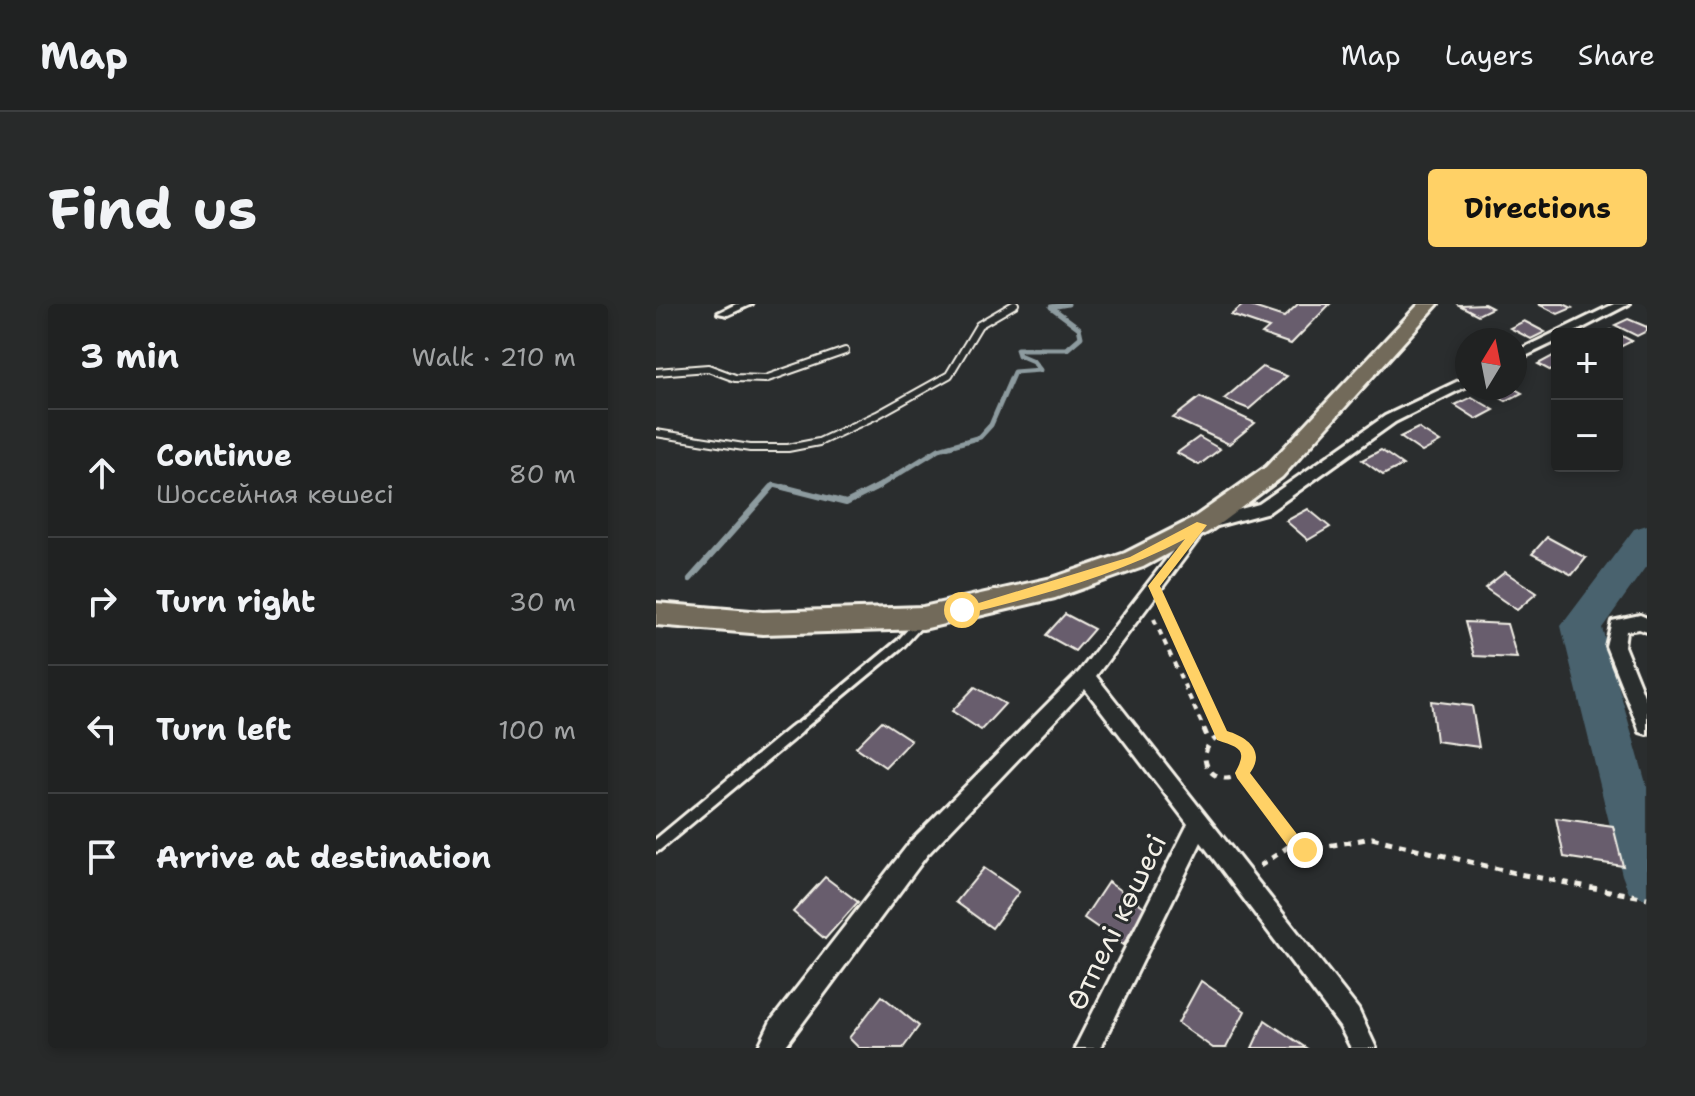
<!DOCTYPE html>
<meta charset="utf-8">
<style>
:root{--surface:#202222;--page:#282a2a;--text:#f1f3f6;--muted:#a2a4a5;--line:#3d3f40;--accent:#ffd166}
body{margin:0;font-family:"Shantell Sans",sans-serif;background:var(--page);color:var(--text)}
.controls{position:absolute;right:24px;top:24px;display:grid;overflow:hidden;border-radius:8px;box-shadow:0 4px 12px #0003}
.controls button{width:72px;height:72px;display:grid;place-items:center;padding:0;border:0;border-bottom:2px solid var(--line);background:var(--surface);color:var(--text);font:40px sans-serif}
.compass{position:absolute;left:799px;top:24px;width:72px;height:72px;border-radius:50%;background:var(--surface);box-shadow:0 4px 12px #0003;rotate:10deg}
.stop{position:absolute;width:24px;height:24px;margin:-18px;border:6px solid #ffd166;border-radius:50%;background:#fff}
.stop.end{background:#ffd166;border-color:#fff;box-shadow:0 2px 8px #0008}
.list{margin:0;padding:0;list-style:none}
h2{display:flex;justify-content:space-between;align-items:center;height:104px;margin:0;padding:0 32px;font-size:34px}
h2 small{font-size:26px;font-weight:400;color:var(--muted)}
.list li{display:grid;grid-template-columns:52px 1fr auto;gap:24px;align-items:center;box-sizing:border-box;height:128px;padding:0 32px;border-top:2px solid var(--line)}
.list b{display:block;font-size:30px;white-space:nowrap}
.list p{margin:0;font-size:26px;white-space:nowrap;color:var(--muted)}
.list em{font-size:26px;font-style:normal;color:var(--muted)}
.icon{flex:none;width:44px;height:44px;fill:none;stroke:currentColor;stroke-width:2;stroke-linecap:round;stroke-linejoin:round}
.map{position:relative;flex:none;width:991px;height:744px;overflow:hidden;border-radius:8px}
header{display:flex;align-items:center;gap:48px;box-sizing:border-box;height:112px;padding:0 40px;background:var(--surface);border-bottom:2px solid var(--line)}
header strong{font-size:38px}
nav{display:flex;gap:44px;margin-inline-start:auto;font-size:28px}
.intro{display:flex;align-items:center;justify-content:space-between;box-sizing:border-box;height:192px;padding:0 48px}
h1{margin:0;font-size:56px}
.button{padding:20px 36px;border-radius:8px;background:var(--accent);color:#111;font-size:28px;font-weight:700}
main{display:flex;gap:48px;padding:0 48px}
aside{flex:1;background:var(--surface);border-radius:8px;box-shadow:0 4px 12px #0003}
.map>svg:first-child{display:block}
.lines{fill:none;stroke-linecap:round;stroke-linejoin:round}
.stream-far1{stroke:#8d9b9f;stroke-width:5}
.stream{stroke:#8d9b9f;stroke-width:6}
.river{fill:#49626e;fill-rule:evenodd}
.building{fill:#675d6d;stroke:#f4f1e8;stroke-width:2}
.service-far2-casing{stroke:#f4f1e8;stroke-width:10}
.service-far1-casing{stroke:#f4f1e8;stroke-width:14}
.service-casing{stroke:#f4f1e8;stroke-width:17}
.minor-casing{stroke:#f4f1e8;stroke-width:6}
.primary-casing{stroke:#f4f1e8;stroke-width:6}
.path-far1{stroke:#f4f1e8;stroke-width:4;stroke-dasharray:6 6;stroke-linecap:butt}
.path{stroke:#f4f1e8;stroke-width:5;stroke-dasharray:7 7;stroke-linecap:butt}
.service-far2{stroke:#2a2d2e;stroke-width:6}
.service-far1{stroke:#2a2d2e;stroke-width:8}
.service{stroke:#2a2d2e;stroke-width:11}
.minor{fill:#2a2d2e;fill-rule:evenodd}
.primary{fill:#726b5a;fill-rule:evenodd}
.route{fill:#ffd166}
.labels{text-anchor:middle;stroke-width:6;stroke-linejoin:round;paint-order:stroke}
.near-street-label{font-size:28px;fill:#f4f1e8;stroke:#2a2d2e}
</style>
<header>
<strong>Map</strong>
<nav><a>Map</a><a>Layers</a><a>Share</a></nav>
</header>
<div class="intro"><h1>Find us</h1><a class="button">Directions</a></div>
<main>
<aside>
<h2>3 min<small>Walk · 210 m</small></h2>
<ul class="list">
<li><svg class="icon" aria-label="ahead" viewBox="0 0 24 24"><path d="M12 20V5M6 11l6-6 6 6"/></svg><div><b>Continue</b><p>Шоссейная көшесі</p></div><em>80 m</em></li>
<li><svg class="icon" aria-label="right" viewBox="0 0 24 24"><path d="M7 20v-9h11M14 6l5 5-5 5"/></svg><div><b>Turn right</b></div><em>30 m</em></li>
<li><svg class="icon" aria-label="left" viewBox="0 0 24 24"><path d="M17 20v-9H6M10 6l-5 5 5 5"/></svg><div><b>Turn left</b></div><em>100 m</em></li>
<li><svg class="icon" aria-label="arrive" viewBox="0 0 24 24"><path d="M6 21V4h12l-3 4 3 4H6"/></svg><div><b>Arrive at destination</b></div></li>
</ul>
</aside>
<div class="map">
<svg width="991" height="744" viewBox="0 0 991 744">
<rect width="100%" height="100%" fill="#2a2d2e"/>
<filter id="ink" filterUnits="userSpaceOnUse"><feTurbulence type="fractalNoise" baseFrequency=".0125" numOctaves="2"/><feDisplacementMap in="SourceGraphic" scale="16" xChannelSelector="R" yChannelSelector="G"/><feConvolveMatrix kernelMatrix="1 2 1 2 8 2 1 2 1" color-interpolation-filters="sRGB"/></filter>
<g filter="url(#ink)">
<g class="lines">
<g class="stream-far1">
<polyline points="114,185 118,181 135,185"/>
<polyline points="218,185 283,145 324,133 335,121 358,68 384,66 377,57 363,51 361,45 411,45 425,33 423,24 395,3 412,0"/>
</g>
<g class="stream">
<polyline points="127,183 190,199 222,183"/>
<polyline points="34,275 116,183"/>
</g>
<polygon class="river" points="991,221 991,261 946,324 991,483 991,596 973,589 966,571 905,322 978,225"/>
</g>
<g class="building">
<polygon points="588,0 628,13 642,0 674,0 635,40 606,30 613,24 575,11"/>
<polygon points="828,0 836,4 822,11 803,1"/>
<polygon points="882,0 908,0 916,4 902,10"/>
<polygon points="972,15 991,23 991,27 981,32 959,21"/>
<polygon points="868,17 889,28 875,35 854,24"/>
<polygon points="954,26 976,37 962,44 961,30 946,30"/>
<polygon points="897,52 901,55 901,70 882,60"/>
<polygon points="606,63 631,72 593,105 568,95"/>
<polygon points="857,84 866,89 850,97 828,85"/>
<polygon points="544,93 599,119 573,140 517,114"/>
<polygon points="816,93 838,106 821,115 799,101"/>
<polygon points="762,124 784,138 766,148 744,133"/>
<polygon points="543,133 564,145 543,161 521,149"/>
<polygon points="725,146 747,161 727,171 706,156"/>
<polygon points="652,205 674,223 652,236 630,217"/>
<polygon points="891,233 930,254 916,271 876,250"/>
<polygon points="849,268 881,289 861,306 829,284"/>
<polygon points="409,310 438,325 419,347 390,331"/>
<polygon points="809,318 851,320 861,354 818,352"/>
<polygon points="319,383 349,400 325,426 296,407"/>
<polygon points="775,397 816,402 823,443 780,437"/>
<polygon points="226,417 255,436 229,463 200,443"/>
<polygon points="900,514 957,522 967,562 908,553"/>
<polygon points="328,564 363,588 336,624 300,598"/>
<polygon points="169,573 202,598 169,635 137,608"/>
<polygon points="452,578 490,604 467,641 428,614"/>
<polygon points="545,677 589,707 570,744 557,744 522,719"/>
<polygon points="226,692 263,722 247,744 203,744 193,734"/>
<polygon points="609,716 650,744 596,744"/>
</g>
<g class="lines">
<g class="service-far2-casing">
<g id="service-far2">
<polyline points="0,68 52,64 79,74 109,75 189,47"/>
<polyline points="0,129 94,144 132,144 163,138 221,111 293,71 323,21 359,0"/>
</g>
</g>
<g class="service-far1-casing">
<polyline id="service-far1" points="139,427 245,339 265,317"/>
</g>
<g class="service-casing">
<polyline id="service" points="0,542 141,425"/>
</g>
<g class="minor-casing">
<g id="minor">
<polygon points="80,0 96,0 72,11 62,9"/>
<polygon points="958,0 973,0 915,30 901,30 901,37 859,57 859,48"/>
<polygon points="811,73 811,82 739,118 613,208 550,225 440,372 702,705 720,744 695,744 684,723 545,538 444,744 419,744 532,520 429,385 271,551 128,744 102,744 115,717 255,537 424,367 540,217 603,200 729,112"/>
<polygon points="984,311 991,314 991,328 983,325 970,327 968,342 991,399 991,430 984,428 982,422 950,342 956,317"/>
</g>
</g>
<g class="primary-casing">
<polygon id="primary" points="763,0 782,0 626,173 554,227 487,263 399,294 267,325 107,330 0,321 0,299 107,308 267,303 396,274 469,249 536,215 610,163"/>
</g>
<g class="path-far1">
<polyline points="506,299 564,427"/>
<polyline points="498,315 549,427"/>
</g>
<g class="path">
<polyline points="548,425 553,437"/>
<polyline points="563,425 566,432"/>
<circle cx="570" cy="453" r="21"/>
<polyline points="586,469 638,539 649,546 716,534 863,570 991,594"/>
<polyline points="604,562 638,539"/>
</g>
<use href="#service-far2" class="service-far2"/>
<use href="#service-far1" class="service-far1"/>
<use href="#service" class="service"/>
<use href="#minor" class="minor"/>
<use href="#primary" class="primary"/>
</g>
</g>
<path class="route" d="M541,218L551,221L504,282L571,427C591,433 610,447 594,469L644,534L656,546L649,553L633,544L581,474L579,469C592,445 584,444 561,436L492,282L529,235C458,272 383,292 306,311L300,306L474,253Z"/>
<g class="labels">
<g class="near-street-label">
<text transform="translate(460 618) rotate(-64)" y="10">Өтпелі көшесі</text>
</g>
</g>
</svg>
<div class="controls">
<button>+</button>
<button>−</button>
</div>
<svg class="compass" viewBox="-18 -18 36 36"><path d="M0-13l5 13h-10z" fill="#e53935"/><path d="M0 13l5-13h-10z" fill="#a2a4a5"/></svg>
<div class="stop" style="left:306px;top:306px"></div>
<div class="stop end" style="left:649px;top:546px"></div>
</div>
</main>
